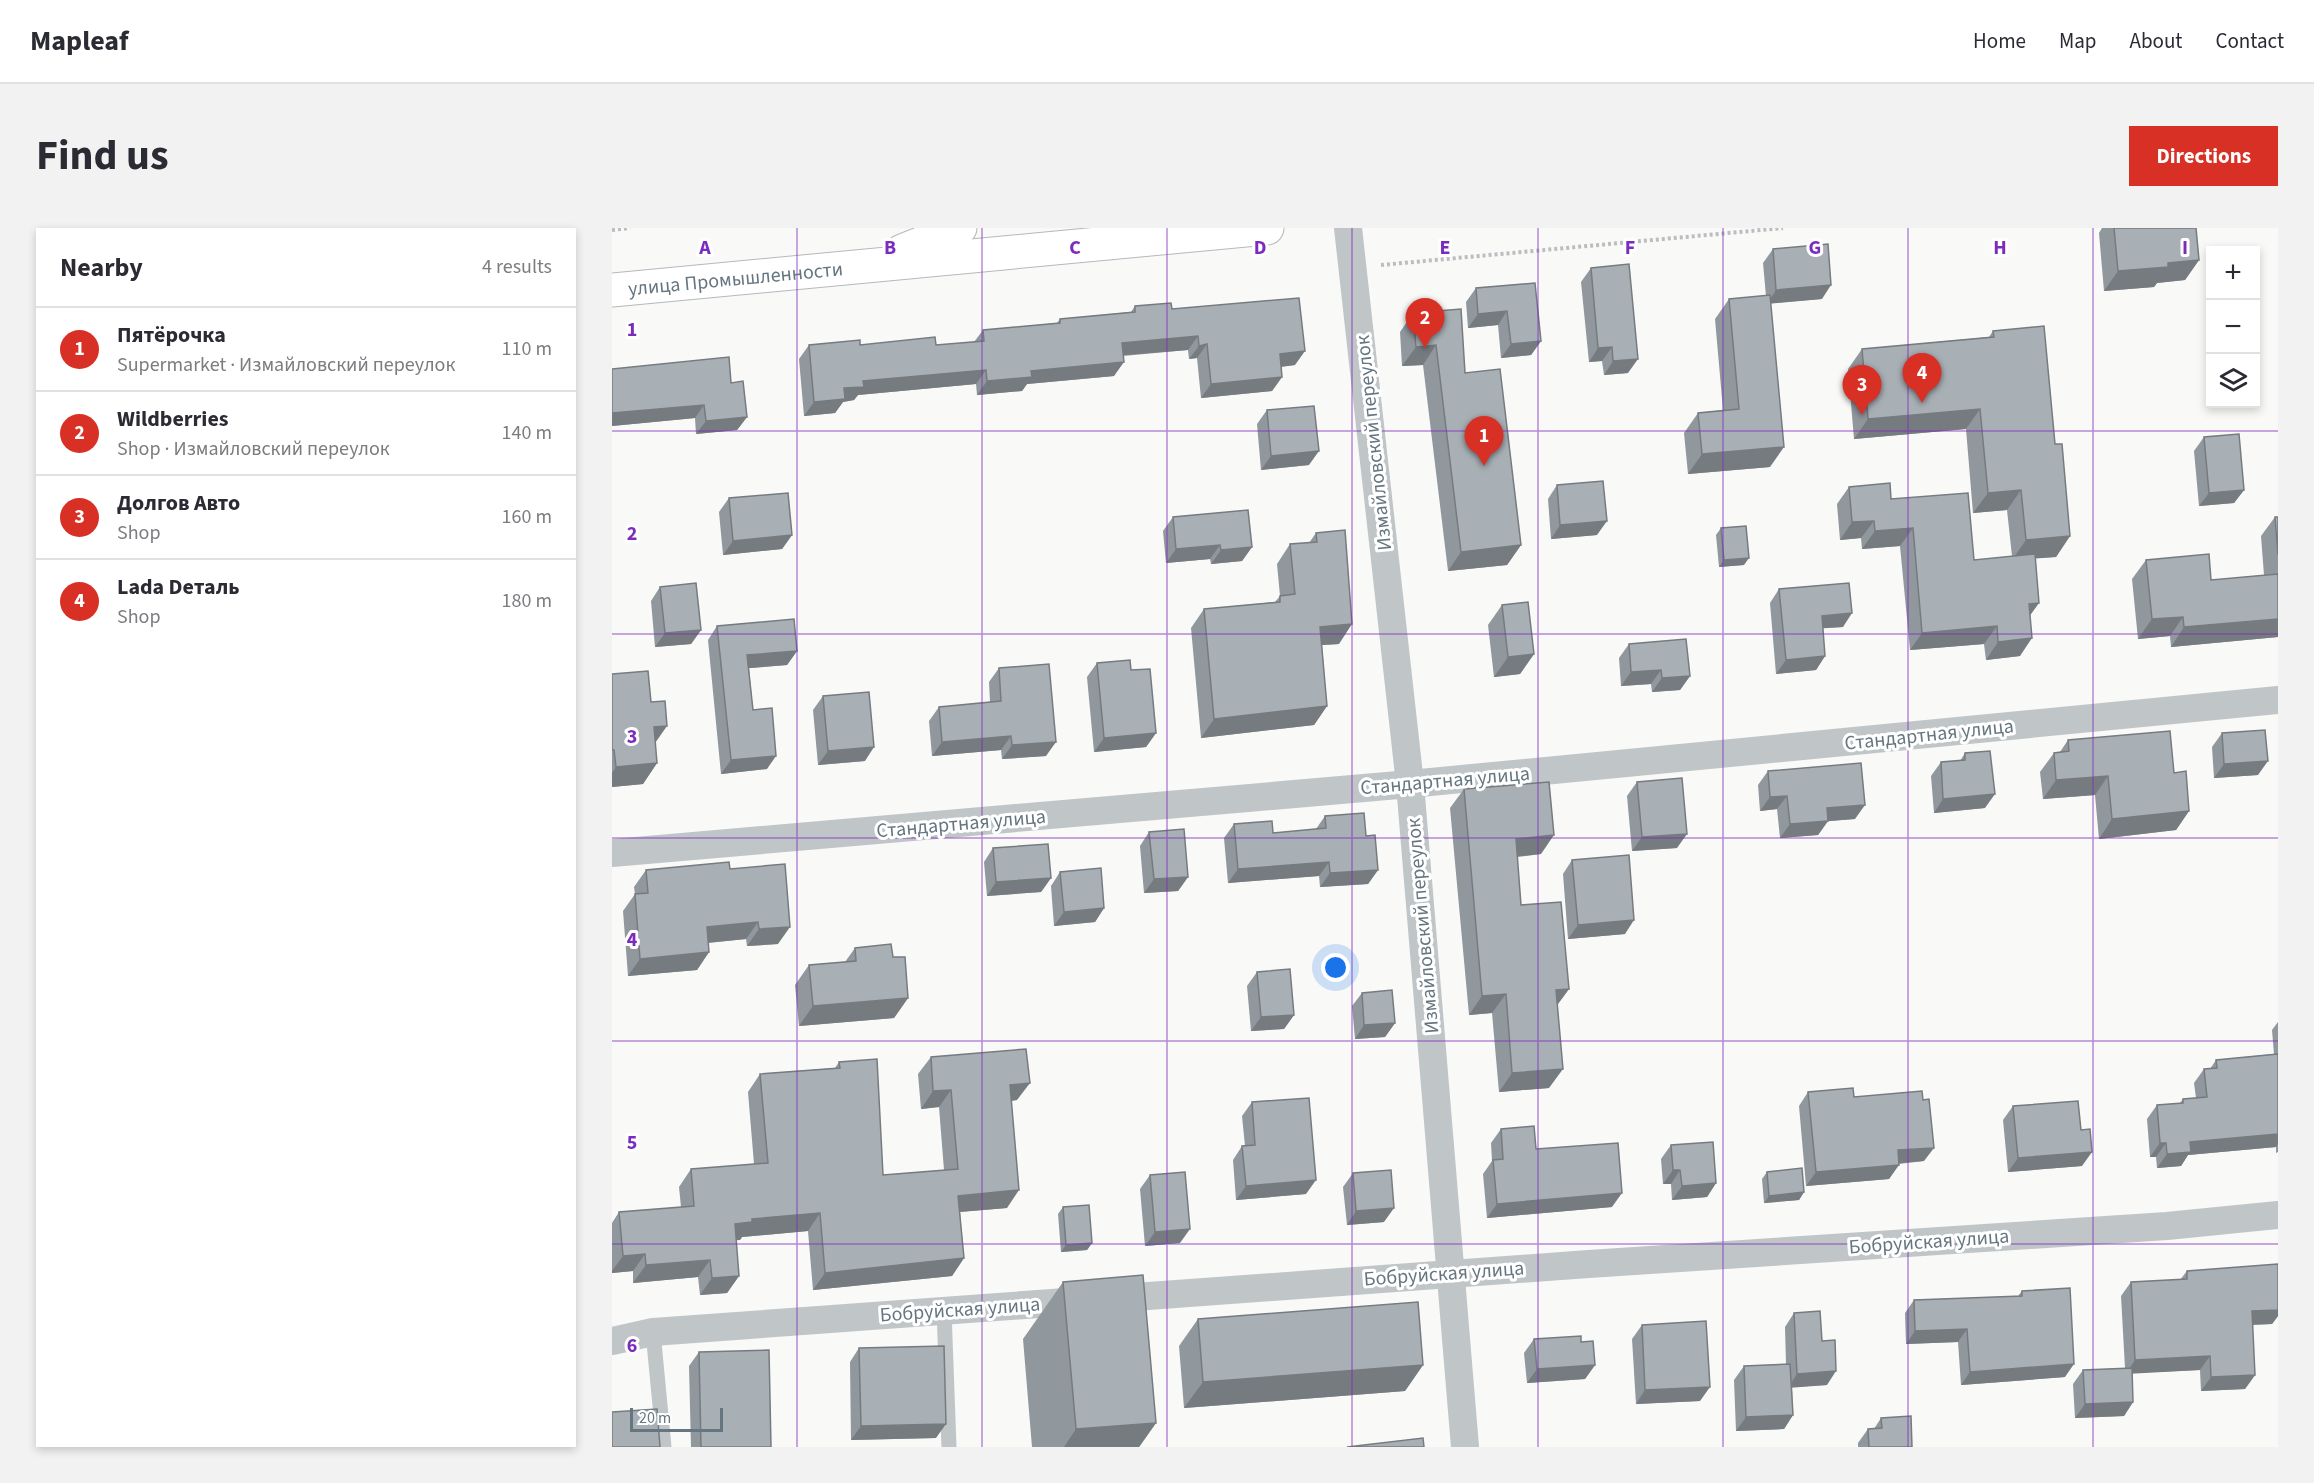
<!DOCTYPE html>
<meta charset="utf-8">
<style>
:root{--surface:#fff;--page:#f2f2f3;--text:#2b2b33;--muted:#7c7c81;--line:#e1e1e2;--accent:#d93025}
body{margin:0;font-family:"Source Sans 3",sans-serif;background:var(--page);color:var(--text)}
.controls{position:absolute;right:18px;top:18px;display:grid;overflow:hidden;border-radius:0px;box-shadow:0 3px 9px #0003}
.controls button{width:54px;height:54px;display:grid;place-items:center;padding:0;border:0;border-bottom:2px solid var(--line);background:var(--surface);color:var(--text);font:30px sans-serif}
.scale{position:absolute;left:18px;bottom:15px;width:93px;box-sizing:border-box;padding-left:6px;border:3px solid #667680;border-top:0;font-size:16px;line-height:21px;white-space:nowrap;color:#667680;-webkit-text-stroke:4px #fff;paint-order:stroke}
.you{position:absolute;left:724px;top:740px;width:21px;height:21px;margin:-15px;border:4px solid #fff;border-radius:50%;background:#1a73e8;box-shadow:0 0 0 9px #1a73e833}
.badge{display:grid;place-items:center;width:39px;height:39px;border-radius:50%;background:var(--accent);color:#fff;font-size:20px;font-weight:700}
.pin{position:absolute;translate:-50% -50px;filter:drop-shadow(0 2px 3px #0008)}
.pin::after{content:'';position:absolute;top:32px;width:21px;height:18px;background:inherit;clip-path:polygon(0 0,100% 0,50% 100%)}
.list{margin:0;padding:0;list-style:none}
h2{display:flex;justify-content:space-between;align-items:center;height:78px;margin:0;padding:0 24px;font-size:26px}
h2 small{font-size:20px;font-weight:400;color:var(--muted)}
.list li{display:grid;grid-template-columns:39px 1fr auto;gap:18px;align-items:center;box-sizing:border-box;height:84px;padding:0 24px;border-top:2px solid var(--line)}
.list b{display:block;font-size:22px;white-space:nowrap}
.list p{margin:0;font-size:20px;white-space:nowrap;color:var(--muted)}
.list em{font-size:20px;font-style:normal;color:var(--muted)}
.icon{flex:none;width:33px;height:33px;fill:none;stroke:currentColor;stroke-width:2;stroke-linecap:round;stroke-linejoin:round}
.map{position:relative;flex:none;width:1666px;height:1219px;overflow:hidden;border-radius:0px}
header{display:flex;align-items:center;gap:36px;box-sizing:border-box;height:84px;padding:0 30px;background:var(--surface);border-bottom:2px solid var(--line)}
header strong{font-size:28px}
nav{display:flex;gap:33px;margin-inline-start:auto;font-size:21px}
.intro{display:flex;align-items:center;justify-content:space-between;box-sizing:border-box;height:144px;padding:0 36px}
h1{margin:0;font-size:42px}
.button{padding:15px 27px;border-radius:0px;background:var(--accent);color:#fff;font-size:21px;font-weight:700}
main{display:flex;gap:36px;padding:0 36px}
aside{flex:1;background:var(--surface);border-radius:0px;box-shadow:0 3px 9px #0003}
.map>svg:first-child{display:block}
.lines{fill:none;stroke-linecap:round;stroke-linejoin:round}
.secondary-casing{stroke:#b3b9bd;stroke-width:35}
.path{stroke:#bbbec0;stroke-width:4;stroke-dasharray:3 3;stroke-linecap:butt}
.service{stroke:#c0c5c8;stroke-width:15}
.minor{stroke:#c0c5c8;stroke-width:28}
.secondary{stroke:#fff;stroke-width:33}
.wall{fill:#90979d}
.shaded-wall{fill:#767b7f}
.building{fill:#a8b0b6;stroke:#767b7f;stroke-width:1.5}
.grid{fill:none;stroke:#7b2cbf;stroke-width:1.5;stroke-opacity:0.55}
.labels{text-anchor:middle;stroke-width:6;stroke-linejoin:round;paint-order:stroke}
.street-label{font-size:20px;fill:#667680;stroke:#fff}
.grid-label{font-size:20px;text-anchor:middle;font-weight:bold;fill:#7b2cbf;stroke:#fff;stroke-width:6;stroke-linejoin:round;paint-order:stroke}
</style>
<header>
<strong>Mapleaf</strong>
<nav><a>Home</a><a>Map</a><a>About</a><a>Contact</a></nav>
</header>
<div class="intro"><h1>Find us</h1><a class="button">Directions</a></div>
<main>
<aside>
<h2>Nearby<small>4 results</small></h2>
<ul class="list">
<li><span class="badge">1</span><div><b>Пятёрочка</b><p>Supermarket · Измайловский переулок</p></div><em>110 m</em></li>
<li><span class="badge">2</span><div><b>Wildberries</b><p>Shop · Измайловский переулок</p></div><em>140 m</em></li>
<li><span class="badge">3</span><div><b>Долгов Авто</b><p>Shop</p></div><em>160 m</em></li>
<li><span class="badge">4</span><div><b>Lada Dеталь</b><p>Shop</p></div><em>180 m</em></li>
</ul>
</aside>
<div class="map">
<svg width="1666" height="1219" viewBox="0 0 1666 1219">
<rect width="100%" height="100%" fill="#f9f9f7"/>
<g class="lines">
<g class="secondary-casing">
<g id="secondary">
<polyline points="290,23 348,0"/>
<path id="s1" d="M0,62L655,0"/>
</g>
</g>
<g class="path">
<polyline points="0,2 18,0"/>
<polyline points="769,37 1171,0"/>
</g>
<g class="service">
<polyline points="332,1082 337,1219"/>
<polyline points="41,1104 52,1219"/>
</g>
<g class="minor">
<polyline points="736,0 798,556 853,1219"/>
<polyline points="0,625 798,556 1666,472"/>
<path d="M0,1113L41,1104C546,1065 1050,1030 1555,998L1666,987"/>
</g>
<use href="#secondary" class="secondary"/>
</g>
<g class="wall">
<polygon points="1490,0 1584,0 1587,32 1573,52 1545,55 1542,59 1492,63 1487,5"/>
<polygon points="1161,21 1210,71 1159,75 1158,239 1076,246 1072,205 1086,185 1111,182 1103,91 1117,71 1154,68 1151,35"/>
<polygon points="979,40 1016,145 992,147 990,133 977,134 969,54"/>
<polygon points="923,55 929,113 919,127 889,130 886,97 856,100 854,74 864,60"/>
<polygon points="523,78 560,81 683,137 669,139 670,149 660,163 589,170 585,130 577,131 576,122 511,128 502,148 415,156 410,163 365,167 364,156 246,167 242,172 231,174 223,185 192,188 187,131 197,117 324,117 362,114 371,102 445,95 448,91 519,84"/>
<polygon points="801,85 853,145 909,317 895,337 836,343 811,137 790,138 788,104"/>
<polygon points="1381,103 1443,216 1458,308 1444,329 1423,330 1418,388 1408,428 1374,432 1372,416 1298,422 1288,318 1250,321 1249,310 1228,312 1225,276 1237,259 1279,271 1362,332 1400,328 1395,282 1361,285 1354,201 1242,211 1236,141 1250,121 1377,109"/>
<polygon points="0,141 119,155 135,189 125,202 84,206 83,190 0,198"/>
<polygon points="655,182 697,237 649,242 645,196"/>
<polygon points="1592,209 1632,262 1622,275 1587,278 1582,223"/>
<polygon points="945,257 985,307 939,311 936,271"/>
<polygon points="117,270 180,307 170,321 111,327 107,284"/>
<polygon points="561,289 640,319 630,333 599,336 598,331 554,335 551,303"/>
<polygon points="1663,289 1666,289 1666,409 1559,419 1558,408 1526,411 1520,351 1534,332 1599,352 1652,347 1649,308"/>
<polygon points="1109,300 1132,337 1107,339 1104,307"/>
<polygon points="704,305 727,416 710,417 715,478 702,497 589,510 579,400 592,381 663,374 668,368 665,336 678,316 697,315"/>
<polygon points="48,359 89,402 79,416 43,419 39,373"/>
<polygon points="1167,361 1231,399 1211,400 1213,428 1204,442 1164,446 1158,375"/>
<polygon points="890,377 922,426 908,446 882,449 876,397"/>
<polygon points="105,398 185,423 175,437 137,440 141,482 155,541 109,546 96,412"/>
<polygon points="1017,416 1078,448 1068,462 1040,464 1039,456 1009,458 1007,430"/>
<polygon points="485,435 519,442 544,505 534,519 482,524 475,449"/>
<polygon points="387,440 434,528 390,531 389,522 320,528 317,493 327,479 378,474 377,454"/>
<polygon points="0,446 43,515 45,535 31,556 0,559"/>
<polygon points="211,468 253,533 206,537 201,482"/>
<polygon points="1610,505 1646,547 1602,550 1600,519"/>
<polygon points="1456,512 1562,545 1577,583 1564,602 1487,611 1483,567 1431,571 1428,544 1442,525 1448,524"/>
<polygon points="1353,525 1373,580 1322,585 1319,548 1329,534 1348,533"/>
<polygon points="1156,543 1243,591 1216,593 1206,607 1168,610 1165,581 1148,583 1146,557"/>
<polygon points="1025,554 1065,620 1020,623 1015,568"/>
<polygon points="852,561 929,626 905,629 909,677 957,761 945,777 937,860 887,864 880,785 857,787 838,580"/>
<polygon points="713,588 754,608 766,642 756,656 708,659 707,648 616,655 612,610 622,596 661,605 704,601"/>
<polygon points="537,604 576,649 566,663 532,665 528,618"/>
<polygon points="381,620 439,650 429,664 375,668 372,634"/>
<polygon points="960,632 1013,706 956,711 951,646"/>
<polygon points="118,641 166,716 135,718 134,711 96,715 97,724 85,742 16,748 11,683 23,666 22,659 34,642"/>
<polygon points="448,644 492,680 483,694 442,698 439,658"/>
<polygon points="243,720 296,770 282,790 187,798 183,757 197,737 233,734"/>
<polygon points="645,744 682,787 672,801 639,803 635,758"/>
<polygon points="750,765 783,795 773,809 743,811 740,778"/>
<polygon points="1666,794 1666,924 1664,925 1664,919 1576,927 1569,938 1545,940 1544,929 1538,929 1535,891 1545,877 1568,875 1571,871 1584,870 1582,855 1592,841 1598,841 1604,832 1662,826 1660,802"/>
<polygon points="319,829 405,872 399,873 395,980 348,984 352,1030 340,1048 201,1062 196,1003 130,1009 128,1012 124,1012 127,1048 115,1065 88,1067 86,1049 21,1055 21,1043 0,1045 0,995 7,984 69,979 67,959 79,941 142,936 136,864 148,846 223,840 227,834 271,947 332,942 327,879 309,881 306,846"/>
<polygon points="1196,864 1242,869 1312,933 1287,936 1277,951 1194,958 1187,878"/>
<polygon points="640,874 694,966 624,972 621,932 630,918 633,918 630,888"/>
<polygon points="1401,878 1470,938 1396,944 1391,892"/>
<polygon points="889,901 924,921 1000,979 875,990 871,946 880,933 879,915"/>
<polygon points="1059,917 1104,955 1095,969 1060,972 1059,956 1051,956 1049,931"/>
<polygon points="1155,944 1192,964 1187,972 1152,975 1150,951"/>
<polygon points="741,945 772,994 735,997 731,959"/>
<polygon points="538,947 568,1015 533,1018 528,961"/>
<polygon points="451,979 480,1015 475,1022 449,1024 446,986"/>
<polygon points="1666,1036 1666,1088 1660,1096 1640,1097 1643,1147 1633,1161 1589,1163 1588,1142 1520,1145 1521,1174 1512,1188 1463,1190 1461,1156 1471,1142 1513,1140 1509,1068 1519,1054 1568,1052 1575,1043"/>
<polygon points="451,1054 544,1195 527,1219 420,1219 411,1111"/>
<polygon points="1410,1063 1453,1149 1349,1157 1346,1114 1294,1116 1293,1085 1302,1072 1406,1068"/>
<polygon points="1182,1085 1210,1113 1215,1157 1180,1159 1181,1187 1172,1201 1124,1203 1122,1152 1132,1138 1174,1136 1173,1099"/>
<polygon points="586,1091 811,1137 793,1163 572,1180 567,1118"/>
<polygon points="1030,1097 1088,1173 1024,1176 1020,1111"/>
<polygon points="922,1111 969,1114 983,1137 973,1151 915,1155 912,1125"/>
<polygon points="247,1120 324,1210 239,1212 238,1134"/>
<polygon points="87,1124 159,1219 79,1219 77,1138"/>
<polygon points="1269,1190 1300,1219 1246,1219 1246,1215 1256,1201 1262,1201"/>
</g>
<g class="shaded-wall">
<polygon points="1587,32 1573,52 1545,55 1542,59 1492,63 1506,43 1556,35"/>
<polygon points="1219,57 1210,71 1155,76 1164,62"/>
<polygon points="895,83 886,97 856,100 866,86"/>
<polygon points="586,108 576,122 500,128 510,115"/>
<polygon points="929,113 919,127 889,130 899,116"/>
<polygon points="595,116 585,130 577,131 587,118"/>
<polygon points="824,117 811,137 790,138 804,119"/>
<polygon points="1000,119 990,133 977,134 986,120"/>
<polygon points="693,123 683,137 658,140 668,126"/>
<polygon points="1026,131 1016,145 992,147 1001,133"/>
<polygon points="512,134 502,148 415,156 410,163 365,167 375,153 419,143"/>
<polygon points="374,142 364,156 246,167 242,172 231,174 223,185 192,188 202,174 232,160 251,153"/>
<polygon points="670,149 660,163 589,170 599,156"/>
<polygon points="92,177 83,190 0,198 0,185"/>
<polygon points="1368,181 1354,201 1242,211 1256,191"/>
<polygon points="135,189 125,202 84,206 94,193"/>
<polygon points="1172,219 1158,239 1076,246 1090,226"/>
<polygon points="707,223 697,237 649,242 659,228"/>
<polygon points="1409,262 1395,282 1361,285 1376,265"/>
<polygon points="1632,262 1622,275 1587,278 1597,265"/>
<polygon points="995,293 985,307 939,311 948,297"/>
<polygon points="1262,293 1249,310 1228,312 1240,294"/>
<polygon points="1301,300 1288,318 1250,321 1263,303"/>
<polygon points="180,307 170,321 111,327 121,313"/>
<polygon points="1458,308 1444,329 1400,332 1414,312"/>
<polygon points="608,317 598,331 554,335 564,321"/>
<polygon points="909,317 895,337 836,343 849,324"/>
<polygon points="640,319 630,333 599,336 609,322"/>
<polygon points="1137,330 1132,337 1107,339 1112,332"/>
<polygon points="1427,375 1414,393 1417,376"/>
<polygon points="1240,385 1231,399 1200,401 1210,388"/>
<polygon points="1571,389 1558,408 1526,411 1540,391"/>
<polygon points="1666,391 1666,409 1559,419 1572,399"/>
<polygon points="740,396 727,416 694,418 708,399"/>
<polygon points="1385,398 1372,416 1298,422 1310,405"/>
<polygon points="89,402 79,416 43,419 53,405"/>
<polygon points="1420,410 1408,428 1374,432 1386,414"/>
<polygon points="185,423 175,437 126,441 135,427"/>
<polygon points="922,426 908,446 882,449 896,429"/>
<polygon points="1213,428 1204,442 1164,446 1174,432"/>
<polygon points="1049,442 1039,456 1009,458 1019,444"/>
<polygon points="1078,448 1068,462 1040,464 1050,450"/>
<polygon points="715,478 702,497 589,510 602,491"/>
<polygon points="55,498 41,518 42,499"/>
<polygon points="544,505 534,519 482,524 492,510"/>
<polygon points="399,508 389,522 320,528 330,514"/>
<polygon points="444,514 434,528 390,531 400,517"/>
<polygon points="262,519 253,533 206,537 216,523"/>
<polygon points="164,528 155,541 109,546 119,532"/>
<polygon points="1656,533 1646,547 1602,550 1612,536"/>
<polygon points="45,535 31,556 0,559 0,545 4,539"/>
<polygon points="1496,548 1483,567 1431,571 1444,552"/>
<polygon points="1383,566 1373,580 1322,585 1331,571"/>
<polygon points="1175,568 1165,581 1148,583 1158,569"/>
<polygon points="1253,577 1243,591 1205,594 1215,580"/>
<polygon points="1577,583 1564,602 1487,611 1500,591"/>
<polygon points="1216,593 1206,607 1168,610 1178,596"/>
<polygon points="1075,606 1065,620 1020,623 1030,609"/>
<polygon points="942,607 929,626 890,630 904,611"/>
<polygon points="717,634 707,648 616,655 626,641"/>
<polygon points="766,642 756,656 708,659 718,645"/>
<polygon points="576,649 566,663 532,665 542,651"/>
<polygon points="439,650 429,664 375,668 384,654"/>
<polygon points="492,680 483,694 442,698 452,684"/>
<polygon points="1022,692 1013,706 956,711 966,697"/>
<polygon points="146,694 134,711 83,716 95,699"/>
<polygon points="178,699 166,716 135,718 147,701"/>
<polygon points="97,724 85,742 16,748 28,731"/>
<polygon points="957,761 943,780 944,762"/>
<polygon points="894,766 880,785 857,787 870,768"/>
<polygon points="296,770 282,790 187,798 201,778"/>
<polygon points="682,787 672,801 639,803 649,789"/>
<polygon points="783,795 773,809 743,811 752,797"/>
<polygon points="951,841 937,860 887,864 900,845"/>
<polygon points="418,855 405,872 386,874 398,857"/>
<polygon points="339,862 327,879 309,881 321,863"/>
<polygon points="1666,906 1666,916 1664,919 1576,927 1569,938 1545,940 1555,926 1578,914"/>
<polygon points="1548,915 1554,915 1544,929 1538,929"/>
<polygon points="1322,920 1312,933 1276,936 1286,922"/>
<polygon points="1480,924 1470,938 1396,944 1406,930"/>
<polygon points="1287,937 1277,951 1194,958 1204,944"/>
<polygon points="1061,942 1068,942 1059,956 1051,956"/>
<polygon points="704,952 694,966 624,972 634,958"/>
<polygon points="1104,955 1095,969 1060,972 1070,958"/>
<polygon points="407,962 395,980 334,985 346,968"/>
<polygon points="1192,964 1187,972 1152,975 1157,968"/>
<polygon points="1010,965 1000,979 875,990 885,976"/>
<polygon points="782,980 772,994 735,997 744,983"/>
<polygon points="208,985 196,1003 130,1009 128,1012 110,1013 123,996 140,991"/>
<polygon points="578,1001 568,1015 533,1018 543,1004"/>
<polygon points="480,1015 475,1022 449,1024 454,1017"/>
<polygon points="33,1026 21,1043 0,1045 0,1043 11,1028"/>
<polygon points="352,1030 340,1048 201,1062 213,1045"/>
<polygon points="98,1032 86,1049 21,1055 34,1037"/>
<polygon points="127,1048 115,1065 88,1067 100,1050"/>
<polygon points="1666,1077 1666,1088 1660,1096 1630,1097 1640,1083"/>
<polygon points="1355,1101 1346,1114 1294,1116 1303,1103"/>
<polygon points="1598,1128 1588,1142 1514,1146 1523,1132"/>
<polygon points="1462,1136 1453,1149 1349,1157 1358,1144"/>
<polygon points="811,1137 793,1163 572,1180 591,1154"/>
<polygon points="983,1137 973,1151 915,1155 925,1141"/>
<polygon points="1224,1143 1215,1157 1176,1160 1185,1146"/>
<polygon points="1643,1147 1633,1161 1589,1163 1599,1149"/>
<polygon points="1098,1159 1088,1173 1024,1176 1033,1162"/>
<polygon points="1521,1174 1512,1188 1463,1190 1473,1176"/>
<polygon points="1181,1187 1172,1201 1124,1203 1134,1189"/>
<polygon points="544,1195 527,1219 452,1219 464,1201"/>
<polygon points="334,1196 324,1210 239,1212 249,1198"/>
</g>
<g class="building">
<polygon points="1502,0 1584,0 1587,32 1556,35 1556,39 1506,43"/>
<polygon points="1216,16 1219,57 1164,62 1161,21"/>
<polygon points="1017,36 1026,131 1001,133 1000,119 986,120 979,40"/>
<polygon points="923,55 929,113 899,116 895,83 866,86 864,60"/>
<polygon points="1158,67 1172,219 1090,226 1086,185 1127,181 1117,71"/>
<polygon points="687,70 693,123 668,126 670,149 599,156 595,116 587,118 586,108 510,115 512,134 419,143 420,149 375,153 374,142 251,153 252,159 232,160 233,171 202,174 197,117 248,112 248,117 323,109 324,117 372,113 371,102 448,95 448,91 523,84 523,78 559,75 560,81"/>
<polygon points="849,81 853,145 888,141 909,317 849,324 824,117 804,119 801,85"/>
<polygon points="1432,98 1443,216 1450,216 1458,308 1414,312 1409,262 1376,265 1368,181 1256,191 1250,121 1382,109 1381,103"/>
<polygon points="117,129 119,155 131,153 135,189 94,193 92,177 0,185 0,141"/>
<polygon points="702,178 707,223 659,228 655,182"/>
<polygon points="1627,206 1632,262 1597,265 1592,209"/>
<polygon points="991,253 995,293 948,297 945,257"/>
<polygon points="1278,255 1279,271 1356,265 1362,332 1423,326 1427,375 1417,376 1420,410 1386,414 1385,398 1310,405 1301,300 1263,303 1262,293 1240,294 1237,259"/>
<polygon points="176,265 180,307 121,313 117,270"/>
<polygon points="636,282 640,319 609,322 608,317 564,321 561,289"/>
<polygon points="1663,289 1666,289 1666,327"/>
<polygon points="1134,298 1137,330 1112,332 1109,300"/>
<polygon points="733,302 740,396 708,399 715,478 602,491 592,381 668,374 668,368 683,366 678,316 705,314 704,305"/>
<polygon points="1597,326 1599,352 1666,346 1666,391 1572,399 1571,389 1540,391 1534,332"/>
<polygon points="84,355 89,402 53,405 48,359"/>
<polygon points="1237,355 1240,385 1210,388 1213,428 1174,432 1167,361"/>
<polygon points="916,374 922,426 896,429 890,377"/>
<polygon points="182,391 185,423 135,427 141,482 160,480 164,528 119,532 105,398"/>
<polygon points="1074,411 1078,448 1050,450 1049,442 1019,444 1017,416"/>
<polygon points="518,432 519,442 538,441 544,505 492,510 485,435"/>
<polygon points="437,436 444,514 400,517 399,508 330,514 327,479 389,473 387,440"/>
<polygon points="36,443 39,474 53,473 55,498 42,499 45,535 4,539 2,522 0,522 0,446"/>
<polygon points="257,464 262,519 216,523 211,468"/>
<polygon points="1653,502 1656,533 1612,536 1610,505"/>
<polygon points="1558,503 1562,545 1574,543 1577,583 1500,591 1496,548 1444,552 1442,525 1457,523 1456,512"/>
<polygon points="1378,523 1383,566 1331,571 1329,534 1353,532 1353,525"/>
<polygon points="1249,535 1253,577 1215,580 1216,593 1178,596 1175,568 1158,569 1156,543"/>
<polygon points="1070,550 1075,606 1030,609 1025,554"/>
<polygon points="937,554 942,607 904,611 909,677 949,674 957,761 944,762 951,841 900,845 894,766 870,768 852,561"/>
<polygon points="752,585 754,608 763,607 766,642 718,645 717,634 626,641 622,596 660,593 661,605 714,600 713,588"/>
<polygon points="572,601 576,649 542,651 537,604"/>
<polygon points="436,616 439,650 384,654 381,620"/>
<polygon points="1017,627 1022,692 966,697 960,632"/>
<polygon points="117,634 118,641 173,636 178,699 147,701 146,694 95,699 97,724 28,731 23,666 36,665 34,642"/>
<polygon points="489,640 492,680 452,684 448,644"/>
<polygon points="279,716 281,729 293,729 296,770 201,778 197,737 244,733 243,720"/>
<polygon points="678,741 682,787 649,789 645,744"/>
<polygon points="780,762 783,795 752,797 750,765"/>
<polygon points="414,821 418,855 398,857 407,962 346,968 352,1030 213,1045 208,985 140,991 140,994 123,996 127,1048 100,1050 98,1032 34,1037 33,1026 11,1028 7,984 82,978 79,941 156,935 148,846 228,840 227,834 265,831 271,947 346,941 339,862 321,863 319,829"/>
<polygon points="1666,826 1666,906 1578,914 1579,924 1555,926 1554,915 1548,915 1545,877 1571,875 1571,871 1595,869 1592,841 1605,840 1604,832"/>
<polygon points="1241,860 1242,869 1310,863 1311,872 1317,871 1322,920 1286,922 1287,937 1204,944 1196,864"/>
<polygon points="697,870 704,952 634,958 630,918 643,917 640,874"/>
<polygon points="1466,873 1469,902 1478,901 1480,924 1406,930 1401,878"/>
<polygon points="922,898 924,921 1006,915 1010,965 885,976 881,932 891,931 889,901"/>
<polygon points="1101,914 1104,955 1070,958 1068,942 1061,942 1059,917"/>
<polygon points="1190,940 1192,964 1157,968 1155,944"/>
<polygon points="779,942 782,980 744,983 741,945"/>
<polygon points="573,944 578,1001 543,1004 538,947"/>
<polygon points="477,977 480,1015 454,1017 451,979"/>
<polygon points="1666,1036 1666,1082 1640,1083 1643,1147 1599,1149 1598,1128 1523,1132 1519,1054 1575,1051 1575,1043"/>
<polygon points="531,1047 544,1195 464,1201 451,1054"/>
<polygon points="1458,1060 1462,1136 1358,1144 1355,1101 1303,1103 1302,1072 1410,1068 1410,1063"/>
<polygon points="806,1074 811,1137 591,1154 586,1091"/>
<polygon points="1208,1083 1210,1113 1223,1112 1224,1143 1185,1146 1182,1085"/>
<polygon points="1094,1093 1098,1159 1033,1162 1030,1097"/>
<polygon points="969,1108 969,1114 981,1113 983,1137 925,1141 922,1111"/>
<polygon points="332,1118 334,1196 249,1198 247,1120"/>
<polygon points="157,1122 159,1219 89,1219 87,1124"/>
<polygon points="1178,1136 1181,1187 1134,1189 1132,1138"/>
<polygon points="1520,1140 1521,1174 1473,1176 1471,1142"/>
<polygon points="45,1181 48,1219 0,1219 0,1184"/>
<polygon points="1299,1188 1300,1219 1257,1219 1256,1201 1270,1200 1269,1190"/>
<polygon points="811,1210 812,1219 735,1219"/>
</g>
<path class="grid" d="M185,0V1219M370,0V1219M555,0V1219M740,0V1219M926,0V1219M1111,0V1219M1296,0V1219M1481,0V1219M0,203H1666M0,406H1666M0,610H1666M0,813H1666M0,1016H1666"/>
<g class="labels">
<g class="street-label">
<text dy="7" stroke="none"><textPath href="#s1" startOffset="124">улица Промышленности</textPath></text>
<text transform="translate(761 215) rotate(-96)" y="7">Измайловский переулок</text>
<text transform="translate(1317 506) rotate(-6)" y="7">Стандартная улица</text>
<text transform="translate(833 552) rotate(-5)" y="7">Стандартная улица</text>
<text transform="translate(349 595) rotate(-5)" y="7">Стандартная улица</text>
<text transform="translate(810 698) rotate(-95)" y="7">Измайловский переулок</text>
<text transform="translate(1317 1013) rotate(-4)" y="7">Бобруйская улица</text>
<text transform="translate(832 1045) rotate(-4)" y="7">Бобруйская улица</text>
<text transform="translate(348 1081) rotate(-4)" y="7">Бобруйская улица</text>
</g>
</g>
<g class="grid-label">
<text x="93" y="26">A</text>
<text x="278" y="26">B</text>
<text x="463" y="26">C</text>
<text x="648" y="26">D</text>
<text x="833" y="26">E</text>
<text x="1018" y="26">F</text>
<text x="1203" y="26">G</text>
<text x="1388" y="26">H</text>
<text x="1573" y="26">I</text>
<text x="20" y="108">1</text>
<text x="20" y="312">2</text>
<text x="20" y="515">3</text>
<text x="20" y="718">4</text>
<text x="20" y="921">5</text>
<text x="20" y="1124">6</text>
</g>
</svg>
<div class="controls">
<button>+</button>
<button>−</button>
<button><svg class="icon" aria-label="layers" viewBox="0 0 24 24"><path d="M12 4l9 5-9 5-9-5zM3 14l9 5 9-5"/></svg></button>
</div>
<div class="scale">20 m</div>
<div class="you"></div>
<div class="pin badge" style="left:872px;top:238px">1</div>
<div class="pin badge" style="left:813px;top:120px">2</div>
<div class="pin badge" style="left:1250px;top:187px">3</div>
<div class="pin badge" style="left:1310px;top:175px">4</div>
</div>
</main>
